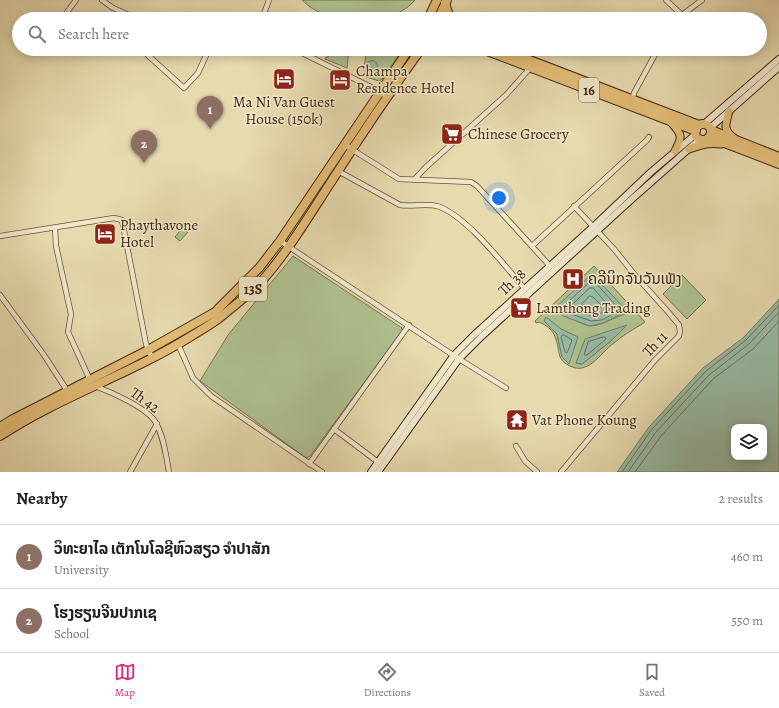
<!DOCTYPE html>
<meta charset="utf-8">
<style>
:root{--surface:#fff;--page:#f2f2f2;--text:#202124;--muted:#757577;--line:#e0e0e0;--accent:#db2777}
body{margin:0;font-family:Alegreya,"Noto Sans Lao",serif;background:var(--page);color:var(--text)}
.controls{position:absolute;right:12px;bottom:12px;display:grid;overflow:hidden;border-radius:8px;box-shadow:0 2px 10px #0003}
.controls button{width:36px;height:36px;display:grid;place-items:center;padding:0;border:0;border-bottom:1px solid var(--line);background:var(--surface);color:var(--text);font:20px sans-serif}
.you{position:absolute;left:499px;top:198px;width:14px;height:14px;margin:-10px;border:3px solid #fff;border-radius:50%;background:#1a73e8;box-shadow:0 0 0 6px #1a73e833}
.badge{display:grid;place-items:center;width:26px;height:26px;border-radius:50%;background:var(--accent);color:#fff;font-size:13px;font-weight:700}
.pin{position:absolute;translate:-50% -33px;filter:drop-shadow(0 1px 2px #0008)}
.pin::after{content:'';position:absolute;top:21px;width:14px;height:12px;background:inherit;clip-path:polygon(0 0,100% 0,50% 100%)}
.list{margin:0;padding:0;list-style:none}
h2{display:flex;justify-content:space-between;align-items:center;height:52px;margin:0;padding:0 16px;font-size:17px}
h2 small{font-size:13px;font-weight:400;color:var(--muted)}
.list li{display:grid;grid-template-columns:26px 1fr auto;gap:12px;align-items:center;box-sizing:border-box;height:64px;padding:0 16px;border-top:1px solid var(--line)}
.list b{display:block;font-size:15px;white-space:nowrap}
.list p{margin:0;font-size:13px;white-space:nowrap;color:var(--muted)}
.list em{font-size:13px;font-style:normal;color:var(--muted)}
.icon{flex:none;width:22px;height:22px;fill:none;stroke:currentColor;stroke-width:2;stroke-linecap:round;stroke-linejoin:round}
.map{position:relative;flex:none;width:779px;height:472px;overflow:hidden}
.search{position:absolute;background:var(--surface);box-shadow:0 2px 10px #0003;left:12px;right:12px;top:12px;height:44px;display:flex;align-items:center;gap:10px;box-sizing:border-box;padding:0 14px;border-radius:22px;color:var(--muted);font-size:15px}
.sheet{height:180px;background:var(--surface)}
nav{display:flex;justify-content:space-around;align-items:center;box-sizing:border-box;height:56px;border-top:1px solid var(--line);background:var(--surface);font-size:11px;color:var(--muted)}
nav a{display:grid;justify-items:center;gap:2px}
nav .on{color:var(--accent)}
.map>svg:first-child{display:block}
.green{fill:#afc190;stroke:#79744e;fill-rule:evenodd}
.water{fill:#98bba5;stroke:#767f67;fill-rule:evenodd}
.lines{fill:none;stroke-linecap:round;stroke-linejoin:round}
.shore{stroke:#6e7058;stroke-width:1}
.street-casing{stroke:#6c5334;stroke-width:6}
.secondary-casing{stroke:#43260b;stroke-width:8}
.primary-casing{stroke:#43260b;stroke-width:9}
.highway-casing{stroke:#43260b;stroke-width:10}
.street{stroke:#efe7cb;stroke-width:4.5}
.secondary{stroke:#efe7cb;stroke-width:6}
.primary{stroke:#e4bd78;stroke-width:7}
.highway{stroke:#e4bd78;stroke-width:8}
.labels{text-anchor:middle;stroke-width:3;stroke-linejoin:round;paint-order:stroke}
.shield{fill:#efe7cb;stroke:#776045;stroke-width:1}
.shield-label{font-size:14px;font-weight:bold;fill:#43260b}
.poi-label{font-size:15px;fill:#43260b;stroke:#efe7cb;text-anchor:start}
.street-label{font-size:15px;fill:#43260b;stroke:#efe7cb}
</style>
<div class="map">
<svg width="779" height="472" viewBox="0 0 779 472">
<rect width="100%" height="100%" fill="#e7daaf"/>
<filter id="stains"><feTurbulence type="fractalNoise" baseFrequency=".005" numOctaves="4"/><feColorMatrix values="0 0 0 0 .2 0 0 0 0 .09 0 0 0 0 .02 0 0 0 .5 -.17"/></filter>
<radialGradient id="worn" r=".72"><stop offset=".6" stop-color="#630" stop-opacity="0"/><stop offset="1" stop-color="#630" stop-opacity=".3"/></radialGradient>
<g class="green">
<path d="M302,0H415C398,20 373,19 350,17C343,16 335,17 328,15C318,13 309,7 302,0Z"/>
<polygon points="333,49 349,49 347,68 325,59 326,57 328,57"/>
<polygon points="379,49 403,49 382,79 379,81 363,76 366,54 379,50"/>
<polygon points="182,228 188,232 180,241 175,237"/>
<polygon points="293,256 402,328 402,331 310,456 306,458 200,381 228,335"/>
<path d="M594,266L645,322C634,329 623,335 614,343C600,353 588,377 568,365C563,362 560,359 559,353C556,337 555,329 539,322L536,323L535,321ZM628,313C616,316 602,326 590,326C585,325 579,322 575,320ZM626,325L612,340L582,364L576,363ZM561,329L578,337L562,357L557,334Z"/>
<polygon points="682,275 706,300 687,319 663,294"/>
</g>
<g class="water">
<circle cx="372" cy="66" r="5.5"/>
<polygon points="592,274 629,313 617,316 603,323 590,326 563,316 555,308"/>
<path d="M779,299V472H617L649,427L703,368L744,337ZM734,427H764V457H734Z"/>
<polygon points="546,317 561,329 578,337 569,364 562,357 557,334 544,321"/>
<polygon points="627,325 612,340 582,364 576,363 585,339"/>
</g>
<g class="lines">
<g class="shore">
<polygon points="591,281 594,281 619,309 619,311 602,320 591,321 566,312 563,310 563,307"/>
<path d="M590,288H593L610,307V309C594,318 587,316 571,309V306Z"/>
<polygon points="590,296 593,297 601,305 600,308 591,310 582,307 582,304"/>
<polygon points="564,335 572,340 567,353 565,352 561,337"/>
<polygon points="604,337 606,338 605,340 587,355 584,355 588,342"/>
<polyline points="622,472 652,429 706,371 746,340 779,305"/>
<polyline points="628,472 656,432 709,375 749,344 779,312"/>
<polyline points="635,472 661,436 713,379 753,349 779,321"/>
</g>
<g class="street-casing">
<g id="street">
<polyline points="102,0 113,8 138,19"/>
<polyline points="666,0 682,15 702,0"/>
<polyline points="62,19 76,0"/>
<polyline points="262,19 269,0"/>
<polyline points="141,49 184,88 198,73 209,49"/>
<polyline points="294,49 379,91 387,97"/>
<polyline points="632,101 634,93 658,49"/>
<polyline points="345,145 399,179 471,182 477,186 549,265"/>
<path d="M338,171L400,205C412,207 426,203 437,206C466,215 504,265 524,288"/>
<polyline points="414,180 425,168 506,95 531,67"/>
<polyline points="55,228 56,246 71,314 68,332 90,380"/>
<polyline points="0,236 114,218 122,220 146,344 152,358"/>
<polyline points="280,241 459,359 506,388"/>
<polyline points="532,246 647,140 649,137"/>
<polyline points="0,295 44,355 68,392"/>
<polyline points="178,344 193,378 211,396 322,472"/>
<path d="M95,386C111,392 148,408 156,423C164,438 166,456 169,472"/>
<polyline points="334,429 378,462"/>
<polyline points="516,446 525,461 537,472"/>
<polyline points="309,464 409,325"/>
<polyline points="130,472 157,424"/>
<polyline points="561,472 655,360 679,336 680,332 679,325 669,313 634,274 614,249 574,206"/>
</g>
</g>
<g class="secondary-casing">
<g id="secondary">
<polyline points="704,124 779,59"/>
<polyline points="710,128 779,67"/>
<polyline points="371,472 454,355 474,335 594,226 651,172 696,134"/>
<polyline points="378,472 459,359 481,337 632,199 700,139"/>
</g>
</g>
<g class="primary-casing">
<g id="primary">
<path d="M729,111C726,124 722,129 734,138"/>
<path d="M671,122C682,135 683,136 675,151"/>
<path d="M689,149C700,145 709,142 721,144"/>
</g>
</g>
<g class="highway-casing">
<g id="highway">
<polyline points="445,3 450,19"/>
<polyline points="428,19 437,0"/>
<polyline points="438,19 447,0"/>
<polyline points="482,49 696,131"/>
<polyline points="501,49 699,125"/>
<circle cx="703" cy="132" r="8"/>
<polyline points="711,130 779,157"/>
<polyline points="709,137 779,164"/>
<polyline points="0,427 13,419 148,350 215,312 259,268 280,241 409,49"/>
<path d="M0,436C61,396 131,374 193,335C201,330 210,325 218,319C232,308 247,296 260,283C288,252 310,214 333,179C361,135 390,92 421,49"/>
</g>
</g>
<use href="#street" class="street"/>
<use href="#secondary" class="secondary"/>
<use href="#primary" class="primary"/>
<use href="#highway" class="highway"/>
</g>
<defs>
<g id="hotel-square" transform="scale(1.15)"><rect x="-9" y="-9" width="18" height="18" rx="4" fill="#8f2418" stroke="#efe7cb"/><path d="M-6-4.5h1.5V1H6V5H4.5V3h-9V5H-6ZM-4 0a1.8 1.8 0 1 1 3.6 0ZM.5 0V-2.5h3Q6-2.5 6 0Z" fill="#fff"/></g>
<g id="supermarket-square" transform="scale(1.15)"><rect x="-9" y="-9" width="18" height="18" rx="4" fill="#8f2418" stroke="#efe7cb"/><path d="M-6-5.5h2.5l.6 2H6L4.5 2H-2.5L-4.4-4H-6ZM-1.5 3.2a1.3 1.3 0 1 0 .1 0ZM3 3.2a1.3 1.3 0 1 0 .1 0Z" fill="#fff"/></g>
<g id="hospital-square" transform="scale(1.15)"><rect x="-9" y="-9" width="18" height="18" rx="4" fill="#8f2418" stroke="#efe7cb"/><path d="M-5-5h3v3.5h4V-5h3V5h-3V1.5h-4V5h-3Z" fill="#fff"/></g>
<g id="temple-square" transform="scale(1.15)"><rect x="-9" y="-9" width="18" height="18" rx="4" fill="#8f2418" stroke="#efe7cb"/><path d="M0-6L5-2H3V0L6.5 2.5H4V6H1.5V3h-3V6H-4V2.5H-6.5L-3 0V-2H-5Z" fill="#fff"/></g>
</defs>
<g fill-rule="evenodd">
<use href="#hotel-square" x="284" y="79"/>
<use href="#hotel-square" x="340" y="80"/>
<use href="#supermarket-square" x="452" y="134"/>
<use href="#hotel-square" x="105" y="234"/>
<use href="#hospital-square" x="573" y="279"/>
<use href="#supermarket-square" x="521" y="308"/>
<use href="#temple-square" x="517" y="420"/>
</g>
<g class="labels">
<g class="shield">
<rect x="579" y="78" width="20" height="24" rx="3"/>
<rect x="239" y="277" width="28" height="24" rx="3"/>
</g>
<g class="shield-label">
<text x="589" y="95">16</text>
<text x="253" y="294">13S</text>
</g>
<g class="poi-label">
<text x="356" y="76">Champa<tspan x="356" dy="17">Residence Hotel</tspan></text>
<text x="284" y="107" text-anchor="middle">Ma Ni Van Guest<tspan x="284" dy="17">House (150k)</tspan></text>
<text x="468" y="139">Chinese Grocery</text>
<text x="120" y="230">Phaythavone<tspan x="120" dy="17">Hotel</tspan></text>
<text x="588" y="284">ຄລີນິກຈັນວັນເພັງ</text>
<text x="536" y="313">Lamthong Trading</text>
<text x="532" y="425">Vat Phone Koung</text>
</g>
<g class="street-label">
<text transform="translate(512 282) rotate(-43)" y="5">Th 38</text>
<text transform="translate(655 344) rotate(-46)" y="5">Th 11</text>
<text transform="translate(145 400) rotate(36)" y="5">Th 42</text>
</g>
</g>
<rect width="100%" height="100%" filter="url(#stains)"/>
<rect width="100%" height="100%" fill="url(#worn)"/>
</svg>
<div class="controls">
<button><svg class="icon" aria-label="layers" viewBox="0 0 24 24"><path d="M12 4l9 5-9 5-9-5zM3 14l9 5 9-5"/></svg></button>
</div>
<div class="you"></div>
<div class="pin badge" style="left:210px;top:129px;background:#8d6e63">1</div>
<div class="pin badge" style="left:144px;top:163px;background:#8d6e63">2</div>
<div class="search"><svg class="icon" aria-label="search" viewBox="0 0 24 24"><circle cx="10" cy="10" r="6"/><path d="M15 15l6 6"/></svg>Search here</div>
</div>
<section class="sheet">
<h2>Nearby<small>2 results</small></h2>
<ul class="list">
<li><span class="badge" style="background:#8d6e63">1</span><div><b>ວິທະຍາໄລ ເຕັກໂນໂລຊີຫົວສຽວ ຈຳປາສັກ</b><p>University</p></div><em>460 m</em></li>
<li><span class="badge" style="background:#8d6e63">2</span><div><b>ໂຮງຮຽນຈີນປາກເຊ</b><p>School</p></div><em>550 m</em></li>
</ul>
</section>
<nav>
<a class="on"><svg class="icon" aria-label="map" viewBox="0 0 24 24"><path d="M3 6l6-2 6 2 6-2v14l-6 2-6-2-6 2zM9 4v14M15 6v14"/></svg>Map</a>
<a><svg class="icon" aria-label="directions" viewBox="0 0 24 24"><path d="M12 3l9 9-9 9-9-9zM9 14v-3h6M13 9l2 2-2 2"/></svg>Directions</a>
<a><svg class="icon" aria-label="saved" viewBox="0 0 24 24"><path d="M7 4h10v16l-5-4-5 4z"/></svg>Saved</a>
</nav>
